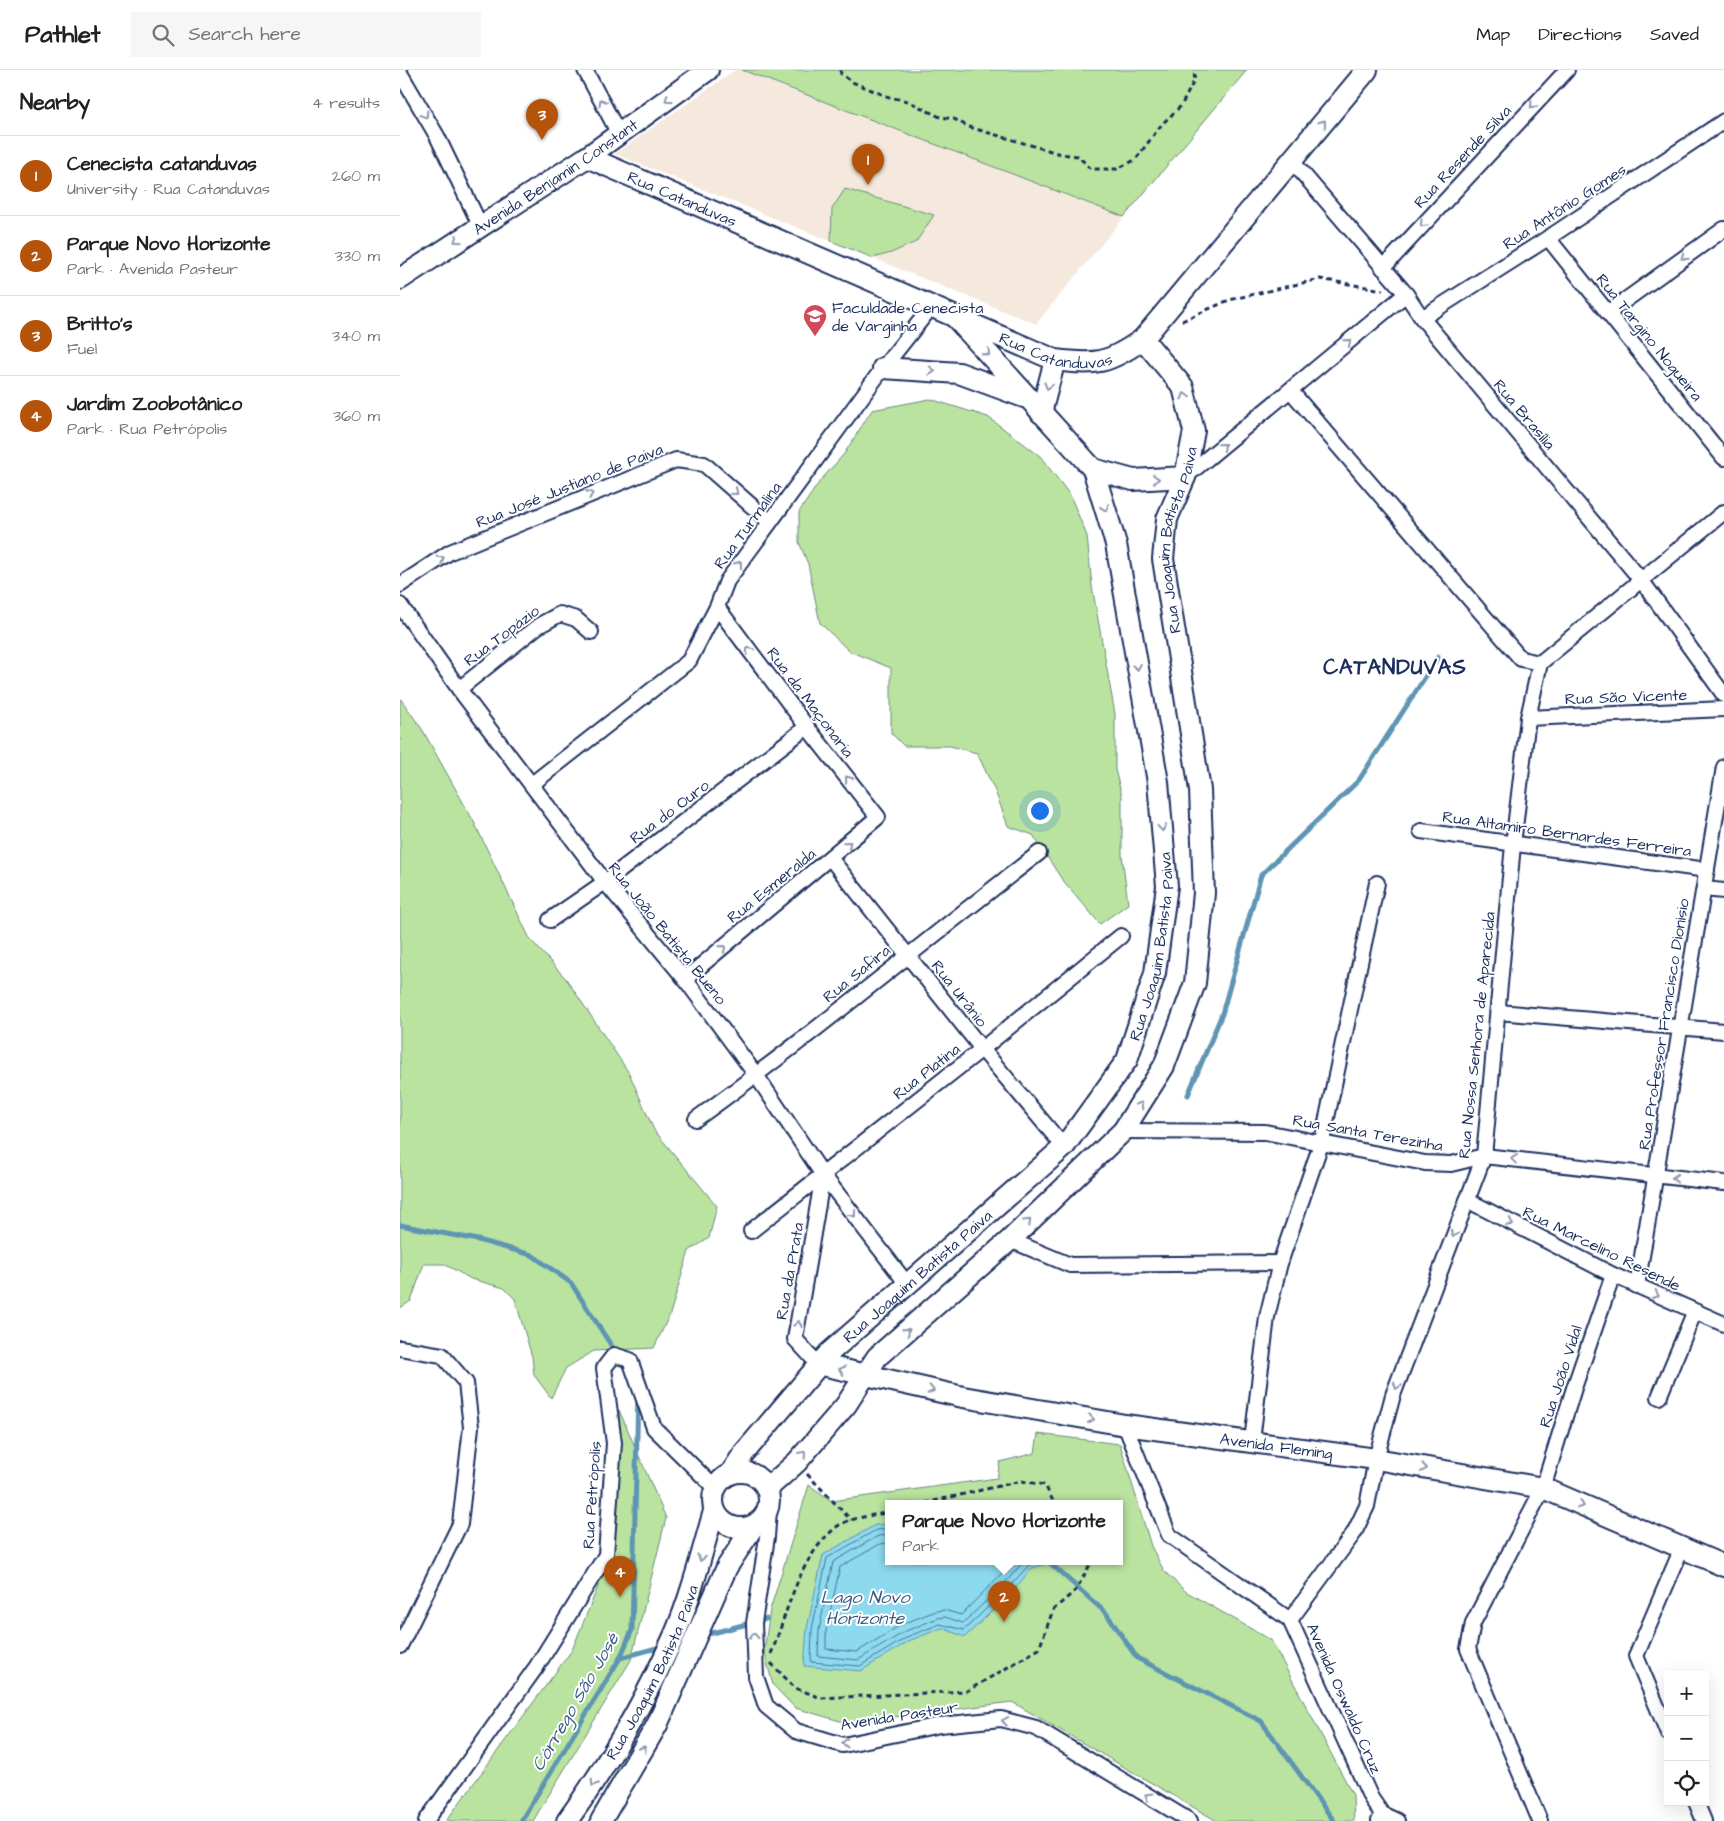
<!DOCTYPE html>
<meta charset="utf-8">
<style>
:root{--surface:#fff;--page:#f6f6f6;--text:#202124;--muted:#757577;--line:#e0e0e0;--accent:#b45309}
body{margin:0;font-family:"Architects Daughter",sans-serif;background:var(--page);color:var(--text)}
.controls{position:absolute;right:15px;bottom:15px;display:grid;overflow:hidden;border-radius:0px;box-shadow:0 5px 20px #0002}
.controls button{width:45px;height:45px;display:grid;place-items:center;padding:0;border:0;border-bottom:1px solid var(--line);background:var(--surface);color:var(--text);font:25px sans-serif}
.you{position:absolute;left:639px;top:740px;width:18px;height:18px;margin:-12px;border:4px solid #fff;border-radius:50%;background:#1a73e8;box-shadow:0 0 0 8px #1a73e833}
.badge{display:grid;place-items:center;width:32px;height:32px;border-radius:50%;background:var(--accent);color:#fff;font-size:16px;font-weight:700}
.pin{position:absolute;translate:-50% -41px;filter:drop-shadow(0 1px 2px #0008)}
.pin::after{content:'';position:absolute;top:26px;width:18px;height:15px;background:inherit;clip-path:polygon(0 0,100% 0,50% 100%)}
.popup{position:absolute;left:485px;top:1430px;width:238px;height:65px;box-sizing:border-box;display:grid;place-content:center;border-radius:0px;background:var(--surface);filter:drop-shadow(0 1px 4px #0005);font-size:16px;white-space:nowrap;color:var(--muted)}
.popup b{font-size:19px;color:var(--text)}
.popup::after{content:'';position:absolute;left:50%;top:100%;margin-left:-10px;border:10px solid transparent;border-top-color:var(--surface)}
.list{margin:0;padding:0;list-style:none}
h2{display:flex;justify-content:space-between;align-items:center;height:65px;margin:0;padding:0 20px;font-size:21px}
h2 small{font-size:16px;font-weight:400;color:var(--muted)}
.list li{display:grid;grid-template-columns:32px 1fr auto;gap:15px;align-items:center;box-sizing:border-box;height:80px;padding:0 20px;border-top:1px solid var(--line)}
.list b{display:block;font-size:19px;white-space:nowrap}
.list p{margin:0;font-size:16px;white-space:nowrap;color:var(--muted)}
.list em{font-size:16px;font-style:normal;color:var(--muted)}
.icon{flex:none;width:28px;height:28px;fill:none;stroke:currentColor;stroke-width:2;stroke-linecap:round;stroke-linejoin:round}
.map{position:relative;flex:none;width:1324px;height:1751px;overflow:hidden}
header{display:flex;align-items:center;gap:30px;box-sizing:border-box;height:70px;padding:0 25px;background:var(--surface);border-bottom:1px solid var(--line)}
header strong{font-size:24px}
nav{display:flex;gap:28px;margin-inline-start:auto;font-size:18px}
.search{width:350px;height:45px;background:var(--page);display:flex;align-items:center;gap:12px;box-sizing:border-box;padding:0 18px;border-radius:0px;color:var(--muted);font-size:19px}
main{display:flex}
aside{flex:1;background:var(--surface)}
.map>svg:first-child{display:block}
.built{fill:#f4e9dc}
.green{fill:#bae39f;stroke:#6a897e;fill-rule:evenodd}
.water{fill:#8dd9ee;stroke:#5f95b4}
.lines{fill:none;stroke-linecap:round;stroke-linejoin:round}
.shore{stroke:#497398;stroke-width:1}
.stream{stroke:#5f95b4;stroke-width:5}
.street-casing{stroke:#1b2f5e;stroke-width:18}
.secondary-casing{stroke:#1b2f5e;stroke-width:24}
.path{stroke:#1b2f5e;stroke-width:3;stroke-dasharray:5 4;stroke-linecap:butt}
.street{stroke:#fff;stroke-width:14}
.secondary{stroke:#fff;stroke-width:20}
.oneway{stroke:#8d97ae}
.labels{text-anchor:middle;stroke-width:4;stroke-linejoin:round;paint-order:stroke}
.street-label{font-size:16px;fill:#1b2f5e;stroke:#fff}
.poi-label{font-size:16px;fill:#1b2f5e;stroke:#fff;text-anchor:start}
.water-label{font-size:18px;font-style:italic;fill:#385a82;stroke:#fff}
.district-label{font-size:21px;font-weight:bold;letter-spacing:1px;fill:#1b2f5e;stroke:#fff}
</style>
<header>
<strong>Pathlet</strong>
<div class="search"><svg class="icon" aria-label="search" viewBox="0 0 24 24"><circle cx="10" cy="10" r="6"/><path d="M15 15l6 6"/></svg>Search here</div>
<nav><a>Map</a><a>Directions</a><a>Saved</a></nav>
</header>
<main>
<aside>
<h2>Nearby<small>4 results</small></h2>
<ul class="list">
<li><span class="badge">1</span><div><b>Cenecista catanduvas</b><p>University · Rua Catanduvas</p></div><em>260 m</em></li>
<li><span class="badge">2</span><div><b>Parque Novo Horizonte</b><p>Park · Avenida Pasteur</p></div><em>330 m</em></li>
<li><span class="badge">3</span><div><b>Britto's</b><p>Fuel</p></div><em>340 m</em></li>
<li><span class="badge">4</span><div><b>Jardim Zoobotânico</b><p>Park · Rua Petrópolis</p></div><em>360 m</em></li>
</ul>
</aside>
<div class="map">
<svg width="1324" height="1751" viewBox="0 0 1324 1751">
<rect width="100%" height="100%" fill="#fff"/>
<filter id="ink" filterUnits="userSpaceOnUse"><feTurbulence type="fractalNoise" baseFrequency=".02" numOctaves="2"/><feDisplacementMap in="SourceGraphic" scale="10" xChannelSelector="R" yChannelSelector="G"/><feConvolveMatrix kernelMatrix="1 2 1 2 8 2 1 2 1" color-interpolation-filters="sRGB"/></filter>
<g filter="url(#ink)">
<polygon class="built" points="335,0 342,0 724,147 636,254 215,84"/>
<g class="green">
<polygon points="342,0 847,0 724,147"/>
<polygon points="445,119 534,145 516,172 491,183 473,188 431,171 432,139"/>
<polygon points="530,329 588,347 640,386 670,425 687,466 692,516 715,644 715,700 722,726 722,785 728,834 700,854 661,808 633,765 608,756 595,721 577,683 550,676 504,676 491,663 491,598 449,581 420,553 408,494 399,472 399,442 420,411 444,384 472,340"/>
<polygon points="0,628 22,659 74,752 130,869 167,910 229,1003 254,1060 317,1136 309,1168 289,1181 270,1244 254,1278 194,1281 166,1298 151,1328 134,1305 132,1287 115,1229 104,1218 71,1209 44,1194 24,1194 11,1231 0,1238"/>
<polygon points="219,1340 266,1448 231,1590 133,1751 46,1751 172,1580 215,1475"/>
<path d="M638,1364L720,1374L751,1476L764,1501L785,1521L871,1570L953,1725L954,1751H817L612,1632L447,1653L395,1638L373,1615L364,1582L370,1540L409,1415L432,1431L597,1408L600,1392L635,1383ZM489,1433H719V1491H489Z"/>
</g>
<polygon class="water" points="489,1454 489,1491 649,1491 650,1493 632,1498 613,1521 565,1567 542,1558 511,1570 461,1601 404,1596 407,1558 423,1485 475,1455"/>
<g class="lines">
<g class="shore">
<polyline points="489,1459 476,1460 427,1488 412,1559 411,1592 460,1596 509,1566 540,1554 564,1560 609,1517 629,1495 640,1491"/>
<polyline points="489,1465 478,1466 433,1492 419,1560 418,1586 458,1590 506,1561 538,1548 545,1547 563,1553 605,1513 624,1491"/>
<polyline points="489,1473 480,1474 440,1497 426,1561 426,1579 457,1582 502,1554 536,1541 544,1540 561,1545 614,1491"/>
</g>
<g class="stream">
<polyline points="788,1025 822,944 861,805 959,710 1038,587"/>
<polyline points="0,1155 78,1170 132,1185 171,1213 216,1283"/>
<polyline points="650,1493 706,1543 737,1588 861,1651 934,1751"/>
<polyline points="301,1566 366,1549"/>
<polyline points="220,1588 264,1576"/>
<polyline points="121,1751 220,1588 232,1560 238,1325"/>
</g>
<g class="street-casing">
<g id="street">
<polyline points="185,0 219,64"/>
<polyline points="0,3 37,66 80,155"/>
<polyline points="892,91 1006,224 1022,248 1242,511 1324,625"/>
<polyline points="1148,168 1324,388"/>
<polyline points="983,198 1167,0"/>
<polyline points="1209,242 1324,159"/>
<polyline points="1022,248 1148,168 1324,51"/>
<polyline points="890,320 1121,589 1140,593"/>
<polyline points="785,407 1006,224"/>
<polyline points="0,515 50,482 276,390 304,394 370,452"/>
<polyline points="0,535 59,619 205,812 285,909 356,1005 423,1105 507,1214"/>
<polyline points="59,619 138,556 160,544 176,549 191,562"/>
<polyline points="1128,648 1324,639"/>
<polyline points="132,714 289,591 317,537 327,511 483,298 532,236"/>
<polyline points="1021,761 1307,800"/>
<polyline points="431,789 582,979 664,1077"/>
<polyline points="1304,819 1324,821"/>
<polyline points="150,850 205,812 407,657"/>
<polyline points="285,909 478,747 407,657 317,537"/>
<polyline points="1098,942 1324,961"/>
<path d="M296,1049C413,965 524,871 639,783"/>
<polyline points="723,1061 865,1062 1025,1093 1051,1094 1084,1086 1324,1113"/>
<polyline points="1067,1130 1213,1205 1324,1254"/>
<polyline points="351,1161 582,979 721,866"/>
<polyline points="610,1170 670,1195 880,1193"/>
<polyline points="1237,1216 1324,697"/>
<polyline points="0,1278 42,1285 66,1313 71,1357 60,1454 0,1576"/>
<polyline points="418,1294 395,1269 423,1105"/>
<polyline points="1259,1327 1294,1243"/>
<polyline points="725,1355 769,1465 890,1550"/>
<polyline points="852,1371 867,1247 880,1193 922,1071 977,813"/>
<polyline points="369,1440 367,1467 354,1553 356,1607 366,1636 396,1661 443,1675 540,1655 601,1649 636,1658 790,1751"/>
<polyline points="1268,1663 1236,1586 1282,1478"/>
<polyline points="1296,1732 1304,1751"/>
<polyline points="982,1744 997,1751"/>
<polyline points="26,1751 137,1596 206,1485 214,1373 204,1298 214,1285 230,1290 254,1358 315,1418"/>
<polyline points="979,1751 982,1744 971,1728 890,1550 954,1463 967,1436 976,1389 993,1325 1084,1086 1113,775 1128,648 1140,593 1324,442"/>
<polyline points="1140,1751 1068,1579 1073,1553 1143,1418 1174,1318 1213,1205"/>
</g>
</g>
<g class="secondary-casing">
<g id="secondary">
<path id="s1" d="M187,87L655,290C696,295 708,294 743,269L967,0"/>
<path id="s2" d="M0,209L187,87L308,0"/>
<polyline points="483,298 559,303 624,327"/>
<polyline points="641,343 655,290"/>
<polyline points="693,399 733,410 785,407"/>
<path id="s3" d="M418,1294L563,1327L725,1355L976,1389L1143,1418L1324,1496"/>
<circle cx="341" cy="1430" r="28"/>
<path id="s4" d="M331,1403L344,1383L429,1283L664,1077L727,990L755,903L767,816L758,712L716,474L693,399L555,247"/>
<path id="s5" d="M368,1418L397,1392L446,1335L477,1287L610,1170L723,1061L764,996L795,913L804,823L800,720L763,489L767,449L785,407L794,361L783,317L743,269"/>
<path id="s6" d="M167,1751C209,1693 246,1629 275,1564C292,1524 302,1482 314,1441"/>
<polyline points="201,1751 257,1655 327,1497 353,1457"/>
</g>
</g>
<g class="path">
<polyline points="440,0 441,4 452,12 489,27 508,31 540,47 554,49 569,57 661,84 678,86 691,99 717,99 735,90 762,54 781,36 794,11 795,0"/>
<polyline points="782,251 829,230 920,209 983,220"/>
<polyline points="407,1404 451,1450"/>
<polyline points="525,1433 621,1411 645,1415 654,1433"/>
<path d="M371,1584C388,1541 398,1490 434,1459C447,1447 473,1446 489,1442"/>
<polyline points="371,1593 395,1618 421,1628 567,1621 639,1579 653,1540 676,1520 692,1491"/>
</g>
<use href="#street" class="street"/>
<use href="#secondary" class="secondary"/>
</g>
<defs><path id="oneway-chevron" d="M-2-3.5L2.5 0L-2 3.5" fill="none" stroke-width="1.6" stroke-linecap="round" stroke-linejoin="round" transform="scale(1.25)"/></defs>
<g class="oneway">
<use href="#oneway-chevron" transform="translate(268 29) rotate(144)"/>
<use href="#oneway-chevron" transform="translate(202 32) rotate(-118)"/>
<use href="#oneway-chevron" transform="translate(1133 35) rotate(134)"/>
<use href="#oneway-chevron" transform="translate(25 45) rotate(59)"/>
<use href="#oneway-chevron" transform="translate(923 53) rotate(-51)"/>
<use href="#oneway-chevron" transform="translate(1023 154) rotate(133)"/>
<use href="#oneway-chevron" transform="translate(57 170) rotate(146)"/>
<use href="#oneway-chevron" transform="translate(1284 187) rotate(144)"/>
<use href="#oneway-chevron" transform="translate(948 272) rotate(-40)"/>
<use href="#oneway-chevron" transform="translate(587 283) rotate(48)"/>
<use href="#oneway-chevron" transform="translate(532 301) rotate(4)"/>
<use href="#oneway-chevron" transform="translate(648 316) rotate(105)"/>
<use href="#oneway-chevron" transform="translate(785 326) rotate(-105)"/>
<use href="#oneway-chevron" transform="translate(823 376) rotate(-40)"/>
<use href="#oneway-chevron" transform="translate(756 409) rotate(-3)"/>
<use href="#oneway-chevron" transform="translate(335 422) rotate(41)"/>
<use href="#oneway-chevron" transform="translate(190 424) rotate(-23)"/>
<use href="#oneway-chevron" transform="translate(705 438) rotate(73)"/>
<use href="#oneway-chevron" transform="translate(41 489) rotate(-33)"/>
<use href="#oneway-chevron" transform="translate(339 494) rotate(-54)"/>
<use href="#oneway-chevron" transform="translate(349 580) rotate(-127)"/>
<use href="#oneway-chevron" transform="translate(737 597) rotate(80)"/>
<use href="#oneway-chevron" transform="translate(448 709) rotate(-128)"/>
<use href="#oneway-chevron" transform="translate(762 758) rotate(85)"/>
<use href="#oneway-chevron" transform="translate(448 774) rotate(-41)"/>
<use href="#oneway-chevron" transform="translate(323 878) rotate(-39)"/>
<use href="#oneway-chevron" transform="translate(740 1035) rotate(-57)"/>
<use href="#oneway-chevron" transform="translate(1114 1089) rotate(-173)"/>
<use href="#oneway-chevron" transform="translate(1275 1108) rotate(-175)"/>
<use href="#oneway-chevron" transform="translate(453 1144) rotate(52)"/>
<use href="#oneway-chevron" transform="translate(628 1152) rotate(-44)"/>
<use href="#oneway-chevron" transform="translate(1110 1153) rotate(27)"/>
<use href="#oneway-chevron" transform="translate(1054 1164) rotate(111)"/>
<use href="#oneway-chevron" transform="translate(1256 1225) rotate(25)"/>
<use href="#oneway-chevron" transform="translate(398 1254) rotate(-80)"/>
<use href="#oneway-chevron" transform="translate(507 1261) rotate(-41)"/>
<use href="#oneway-chevron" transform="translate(442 1300) rotate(-166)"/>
<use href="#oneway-chevron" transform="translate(997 1316) rotate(111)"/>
<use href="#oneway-chevron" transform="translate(531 1320) rotate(12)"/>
<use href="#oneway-chevron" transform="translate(691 1349) rotate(10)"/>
<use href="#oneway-chevron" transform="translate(403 1384) rotate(-49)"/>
<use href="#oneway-chevron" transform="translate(1024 1398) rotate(10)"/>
<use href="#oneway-chevron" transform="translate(1181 1435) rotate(23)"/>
<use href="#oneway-chevron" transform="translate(301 1488) rotate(106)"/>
<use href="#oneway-chevron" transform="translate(354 1566) rotate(-93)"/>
<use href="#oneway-chevron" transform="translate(605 1651) rotate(-170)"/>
<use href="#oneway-chevron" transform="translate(445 1673) rotate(179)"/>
<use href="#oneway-chevron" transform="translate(243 1679) rotate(-60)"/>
<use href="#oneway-chevron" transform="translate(194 1713) rotate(122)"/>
<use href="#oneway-chevron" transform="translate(748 1726) rotate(-149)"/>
</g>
</g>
<defs>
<g id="university-pin" transform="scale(1.25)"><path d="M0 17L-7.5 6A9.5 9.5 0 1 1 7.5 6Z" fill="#d1495b" stroke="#fff"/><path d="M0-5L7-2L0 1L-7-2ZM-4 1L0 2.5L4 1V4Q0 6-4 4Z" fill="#fff"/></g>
</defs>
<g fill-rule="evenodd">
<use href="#university-pin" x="415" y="246"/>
</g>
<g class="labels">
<g class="street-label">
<text transform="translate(1062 86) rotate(-47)" y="6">Rua Resende Silva</text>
<text dy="6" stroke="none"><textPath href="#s2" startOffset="186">Avenida Benjamin Constant</textPath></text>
<text dy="6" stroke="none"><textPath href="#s1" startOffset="104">Rua Catanduvas</textPath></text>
<text transform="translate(1164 136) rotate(-33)" y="6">Rua Antônio Gomes</text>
<text transform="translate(1250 267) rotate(51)" y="6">Rua Targino Nogueira</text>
<text dy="6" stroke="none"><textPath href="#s1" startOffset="509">Rua Catanduvas</textPath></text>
<text transform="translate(1125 344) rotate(50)" y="6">Rua Brasília</text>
<text transform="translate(169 415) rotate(-22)" y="6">Rua José Justiano de Paiva</text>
<text transform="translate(347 455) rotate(-54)" y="6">Rua Turmalina</text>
<text dy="6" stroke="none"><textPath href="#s5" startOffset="1119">Rua Joaquim Batista Paiva</textPath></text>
<text transform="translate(101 565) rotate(-37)" y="6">Rua Topázio</text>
<text transform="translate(1226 626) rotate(-2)" y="6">Rua São Vicente</text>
<text transform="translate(411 632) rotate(53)" y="6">Rua da Maçonaria</text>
<text transform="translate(269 741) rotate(-37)" y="6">Rua do Ouro</text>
<text transform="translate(1167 763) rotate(8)" y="6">Rua Altamiro Bernardes Ferreira</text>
<text transform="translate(371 815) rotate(-39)" y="6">Rua Esmeralda</text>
<text transform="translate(268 863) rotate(51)" y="6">Rua João Batista Bueno</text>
<text dy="6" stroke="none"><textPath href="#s4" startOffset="692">Rua Joaquim Batista Paiva</textPath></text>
<text transform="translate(456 903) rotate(-39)" y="6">Rua Safira</text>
<text transform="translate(560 923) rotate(52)" y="6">Rua Urânio</text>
<text transform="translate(1263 954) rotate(-81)" y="6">Rua Professor Francisco Dionisio</text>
<text transform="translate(1076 965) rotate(-84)" y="6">Rua Nossa Senhora de Aparecida</text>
<text transform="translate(526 1001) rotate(-38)" y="6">Rua Platina</text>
<text transform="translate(968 1062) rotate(10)" y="6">Rua Santa Terezinha</text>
<text transform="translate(1202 1178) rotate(26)" y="6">Rua Marcelino Resende</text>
<text transform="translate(389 1201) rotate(-80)" y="6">Rua da Prata</text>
<text dy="6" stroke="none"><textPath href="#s4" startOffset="272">Rua Joaquim Batista Paiva</textPath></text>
<text transform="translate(1160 1306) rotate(-72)" y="6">Rua João Vidal</text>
<text dy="6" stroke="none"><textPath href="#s3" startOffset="466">Avenida Fleming</textPath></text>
<text transform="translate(191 1425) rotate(-86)" y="6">Rua Petrópolis</text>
<text dy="6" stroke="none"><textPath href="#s6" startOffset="172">Rua Joaquim Batista Paiva</textPath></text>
<text transform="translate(945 1628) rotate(66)" y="6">Avenida Oswaldo Cruz</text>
<text transform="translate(499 1645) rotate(-9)" y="6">Avenida Pasteur</text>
</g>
<g class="poi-label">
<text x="432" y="243">Faculdade Cenecista<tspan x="432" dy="18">de Varginha</tspan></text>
</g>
<g class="water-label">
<text x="465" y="1533">Lago Novo<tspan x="465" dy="21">Horizonte</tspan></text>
<text transform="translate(175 1632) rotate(-60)" y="6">Córrego São José</text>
</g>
<g class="district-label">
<text x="995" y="604">CATANDUVAS</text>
</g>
</g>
</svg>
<div class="controls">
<button>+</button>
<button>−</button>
<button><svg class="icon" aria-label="locate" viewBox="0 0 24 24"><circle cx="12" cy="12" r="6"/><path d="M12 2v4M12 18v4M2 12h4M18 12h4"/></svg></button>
</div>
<div class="you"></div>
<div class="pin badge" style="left:468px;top:115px">1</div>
<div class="pin badge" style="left:604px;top:1552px">2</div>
<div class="popup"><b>Parque Novo Horizonte</b>Park</div>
<div class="pin badge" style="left:142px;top:70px">3</div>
<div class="pin badge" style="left:220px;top:1527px">4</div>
</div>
</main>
